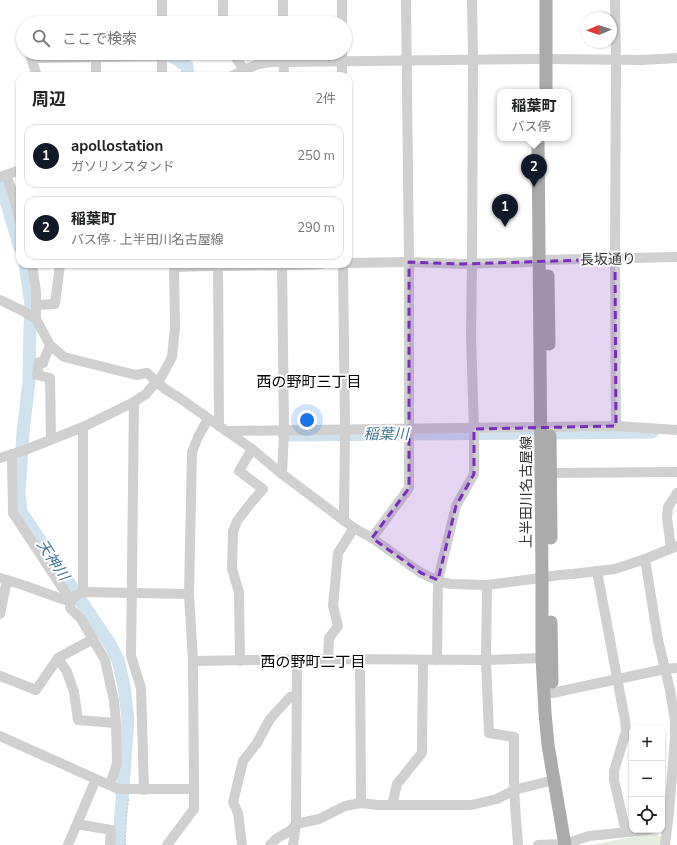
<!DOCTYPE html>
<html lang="ja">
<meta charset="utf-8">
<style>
:root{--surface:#fff;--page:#f6f6f6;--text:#202124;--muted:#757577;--line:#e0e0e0;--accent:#111827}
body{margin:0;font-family:"Nunito Sans","Noto Sans JP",sans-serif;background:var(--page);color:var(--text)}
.controls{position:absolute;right:12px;bottom:12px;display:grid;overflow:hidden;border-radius:8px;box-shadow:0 1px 3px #0004}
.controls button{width:36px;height:36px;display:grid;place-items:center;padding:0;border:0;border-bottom:1px solid var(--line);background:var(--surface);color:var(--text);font:20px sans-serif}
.compass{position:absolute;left:581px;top:12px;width:36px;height:36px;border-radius:50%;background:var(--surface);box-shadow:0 1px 3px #0004;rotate:268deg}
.you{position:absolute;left:307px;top:420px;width:14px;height:14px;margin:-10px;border:3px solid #fff;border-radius:50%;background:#1a73e8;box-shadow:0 0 0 6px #1a73e833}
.badge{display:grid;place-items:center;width:26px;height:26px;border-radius:50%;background:var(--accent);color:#fff;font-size:13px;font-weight:700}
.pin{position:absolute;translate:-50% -33px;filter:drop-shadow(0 1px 2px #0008)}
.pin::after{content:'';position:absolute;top:21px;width:14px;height:12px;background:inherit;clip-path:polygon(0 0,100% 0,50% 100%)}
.popup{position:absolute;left:497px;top:89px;width:74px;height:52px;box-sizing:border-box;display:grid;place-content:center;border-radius:8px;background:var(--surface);filter:drop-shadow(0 1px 3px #0005);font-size:13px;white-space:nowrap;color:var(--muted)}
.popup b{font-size:15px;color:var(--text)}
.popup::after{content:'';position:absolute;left:50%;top:100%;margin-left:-8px;border:8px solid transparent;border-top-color:var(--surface)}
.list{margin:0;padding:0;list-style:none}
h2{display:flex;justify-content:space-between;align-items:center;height:52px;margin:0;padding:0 16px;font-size:17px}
h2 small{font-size:13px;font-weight:400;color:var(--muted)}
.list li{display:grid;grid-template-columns:26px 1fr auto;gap:12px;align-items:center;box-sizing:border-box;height:64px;margin:0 8px 8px;padding:0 8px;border:1px solid var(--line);border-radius:12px}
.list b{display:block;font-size:15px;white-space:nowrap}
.list p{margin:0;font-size:13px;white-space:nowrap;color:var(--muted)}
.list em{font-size:13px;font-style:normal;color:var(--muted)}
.icon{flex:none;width:22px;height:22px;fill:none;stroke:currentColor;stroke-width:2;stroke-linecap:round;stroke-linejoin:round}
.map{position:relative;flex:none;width:677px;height:845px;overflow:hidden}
.search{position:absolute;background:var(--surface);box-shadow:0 1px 3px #0004;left:16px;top:16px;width:336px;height:44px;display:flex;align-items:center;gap:10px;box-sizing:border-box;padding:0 14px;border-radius:22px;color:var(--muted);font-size:15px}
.panel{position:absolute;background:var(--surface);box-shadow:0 1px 3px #0004;left:16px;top:72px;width:336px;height:196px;border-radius:12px}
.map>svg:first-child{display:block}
.green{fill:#e6ecdf}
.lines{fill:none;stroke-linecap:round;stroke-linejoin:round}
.river{stroke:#cfe2ee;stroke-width:13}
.path{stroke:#cdcdcd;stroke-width:1.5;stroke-dasharray:2 2;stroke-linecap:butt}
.minor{stroke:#d0d0d0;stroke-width:10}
.major{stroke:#ababab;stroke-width:13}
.marked{fill:#7b2cbf;fill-opacity:0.2;stroke:#7b2cbf;stroke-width:3;stroke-dasharray:8 5;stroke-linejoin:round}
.labels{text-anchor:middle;stroke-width:4;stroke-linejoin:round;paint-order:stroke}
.street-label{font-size:14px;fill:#333;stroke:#fff}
.neighbourhood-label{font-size:15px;fill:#000;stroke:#fff}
.water-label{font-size:15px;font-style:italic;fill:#3f7597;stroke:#fff}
</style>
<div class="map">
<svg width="677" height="845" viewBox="0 0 677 845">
<rect width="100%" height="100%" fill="#fff"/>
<polygon class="green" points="652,833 662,837 662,845 591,845"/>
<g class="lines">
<g class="river">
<polyline points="167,53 187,66 188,76"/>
<polyline points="0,180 20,248"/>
<polyline points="25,264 31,305 30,327 29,381 23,432 19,493 21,512 110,644 118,660 124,686 128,719 119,840 120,845"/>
<polyline points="556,433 652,432"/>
<polyline points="284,435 534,433"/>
</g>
<polyline class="path" points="125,845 126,817 129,797"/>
<g class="minor">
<polyline points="342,0 342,23"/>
<polyline points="615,0 616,59 615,259 616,426"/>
<polyline points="162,23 162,0"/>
<polyline points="223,23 223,0"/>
<polyline points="283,23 283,0"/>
<polyline points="233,53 244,70"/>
<polyline points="283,53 284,76"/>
<polyline points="342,53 342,76"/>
<polyline points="96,58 96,76"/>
<polyline points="546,59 642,60 677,58"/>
<polyline points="37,76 31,58 162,56"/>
<polyline points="162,76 162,53"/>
<path d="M232,76C250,67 263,60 283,62L538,59"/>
<polyline points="6,175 12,191 20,221"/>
<polyline points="0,177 20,170"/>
<polyline points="348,263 409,262 463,264 529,262 539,260 677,257"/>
<polyline points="32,264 36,292 36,319 50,345 64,357 136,375 147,373 165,389 181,399 252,449 282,474 354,528 372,538 421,573 441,582 451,584 487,585 533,579 559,575 573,574 615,569 645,559 677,546"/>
<path d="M173,264L178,267C226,265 273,266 321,264"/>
<polyline points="218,264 219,426"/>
<polyline points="282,264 284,432 282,474"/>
<polyline points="343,264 345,429 344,521"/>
<polyline points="0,300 21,310 36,319"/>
<polyline points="36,305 55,304 60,264"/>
<polyline points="50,345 43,363 39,362 37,375 50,378 51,440"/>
<polyline points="158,383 172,357 175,328 174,265"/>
<polyline points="134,402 131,656 141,688 144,790"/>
<polyline points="83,427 83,592"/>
<polyline points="226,431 616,426 677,430"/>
<polyline points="12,454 13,513 71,601 70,608 81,619 105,660 114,701 116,723 117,763 110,785"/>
<polyline points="0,458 25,450 83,427 134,402 146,394 156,382"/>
<polyline points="550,473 677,472"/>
<polyline points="372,538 409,488 409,262 406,0"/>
<polyline points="671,548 667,518 668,507 677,493"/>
<polyline points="645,559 658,640 670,690 675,721 675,738 669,812 667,828 665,845"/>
<polyline points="597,571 625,720 626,731 614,771 614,780 626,832"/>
<polyline points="0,578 23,585 62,599 71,601 73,597 83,592 189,594"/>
<polyline points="487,585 486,660 489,733 514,737 514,790 518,845"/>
<polyline points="0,614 7,580"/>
<polyline points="58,658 67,672 74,692 78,720 116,723"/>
<polyline points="328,659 329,638 338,626 333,606 338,553 354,528"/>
<polyline points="360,660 361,803"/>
<polyline points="437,660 438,580 456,506 474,474 474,429 471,337 472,263 473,60 472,0"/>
<polyline points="193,661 328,659 486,660 542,658"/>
<polyline points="240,661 239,592 232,569 233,532 237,521 251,503 263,489 239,471 252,449"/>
<polyline points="0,676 36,690 58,658 93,639"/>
<polyline points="552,693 665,669 677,668"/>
<polyline points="0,736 118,789 194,789 193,661 189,594 192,452 198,437 208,419"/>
<polyline points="392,805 397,784 422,753 423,660"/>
<polyline points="77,824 111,830 110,845"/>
<polyline points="68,845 96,779"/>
<polyline points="167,845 194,809 194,789"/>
<polyline points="242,845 238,813 233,802 243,761 257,743 270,719 290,697 297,696"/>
<polyline points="270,845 276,839 291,830 296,824 319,819 345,806 361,803 377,805 471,805 497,799 514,790 554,780"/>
<polyline points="293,845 296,824 297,660"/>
<polyline points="538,845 565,844 589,836 648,830"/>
</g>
<g class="major">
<polyline points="546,0 546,92"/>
<polyline points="538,138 542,577 542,658 545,713 548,745 565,845"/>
<polyline points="548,276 549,344"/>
<polyline points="550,436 551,538"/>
<polyline points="551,622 552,682"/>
</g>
</g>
<path class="marked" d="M615,259L616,426L474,429V474L456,506L438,580L421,573L372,538L409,488V262L463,264Z"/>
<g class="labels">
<g class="street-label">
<text transform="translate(608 259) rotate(-1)" y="5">長坂通り</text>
<text transform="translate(526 492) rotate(-90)" y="5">上半田川名古屋線</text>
</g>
<g class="neighbourhood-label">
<text x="309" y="387">西の野町三丁目</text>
<text x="313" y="667">西の野町二丁目</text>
</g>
<g class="water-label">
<text x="386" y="439">稲葉川</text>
<text transform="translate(53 560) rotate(57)" y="5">天神川</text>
</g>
</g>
</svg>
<div class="controls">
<button>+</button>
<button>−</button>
<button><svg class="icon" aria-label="locate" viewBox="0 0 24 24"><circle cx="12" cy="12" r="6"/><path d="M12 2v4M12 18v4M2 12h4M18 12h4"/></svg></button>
</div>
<svg class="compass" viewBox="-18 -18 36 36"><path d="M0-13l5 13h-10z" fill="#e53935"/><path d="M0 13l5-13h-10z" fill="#757577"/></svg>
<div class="you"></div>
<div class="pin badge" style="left:505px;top:227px">1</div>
<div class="pin badge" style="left:534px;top:187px">2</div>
<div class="popup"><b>稲葉町</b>バス停</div>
<div class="search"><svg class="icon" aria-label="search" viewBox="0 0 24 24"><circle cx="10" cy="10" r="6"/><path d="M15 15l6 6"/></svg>ここで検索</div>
<section class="panel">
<h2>周辺<small>2件</small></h2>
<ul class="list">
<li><span class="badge">1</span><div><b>apollostation</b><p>ガソリンスタンド</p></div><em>250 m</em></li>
<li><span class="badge">2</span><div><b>稲葉町</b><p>バス停 · 上半田川名古屋線</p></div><em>290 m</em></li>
</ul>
</section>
</div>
